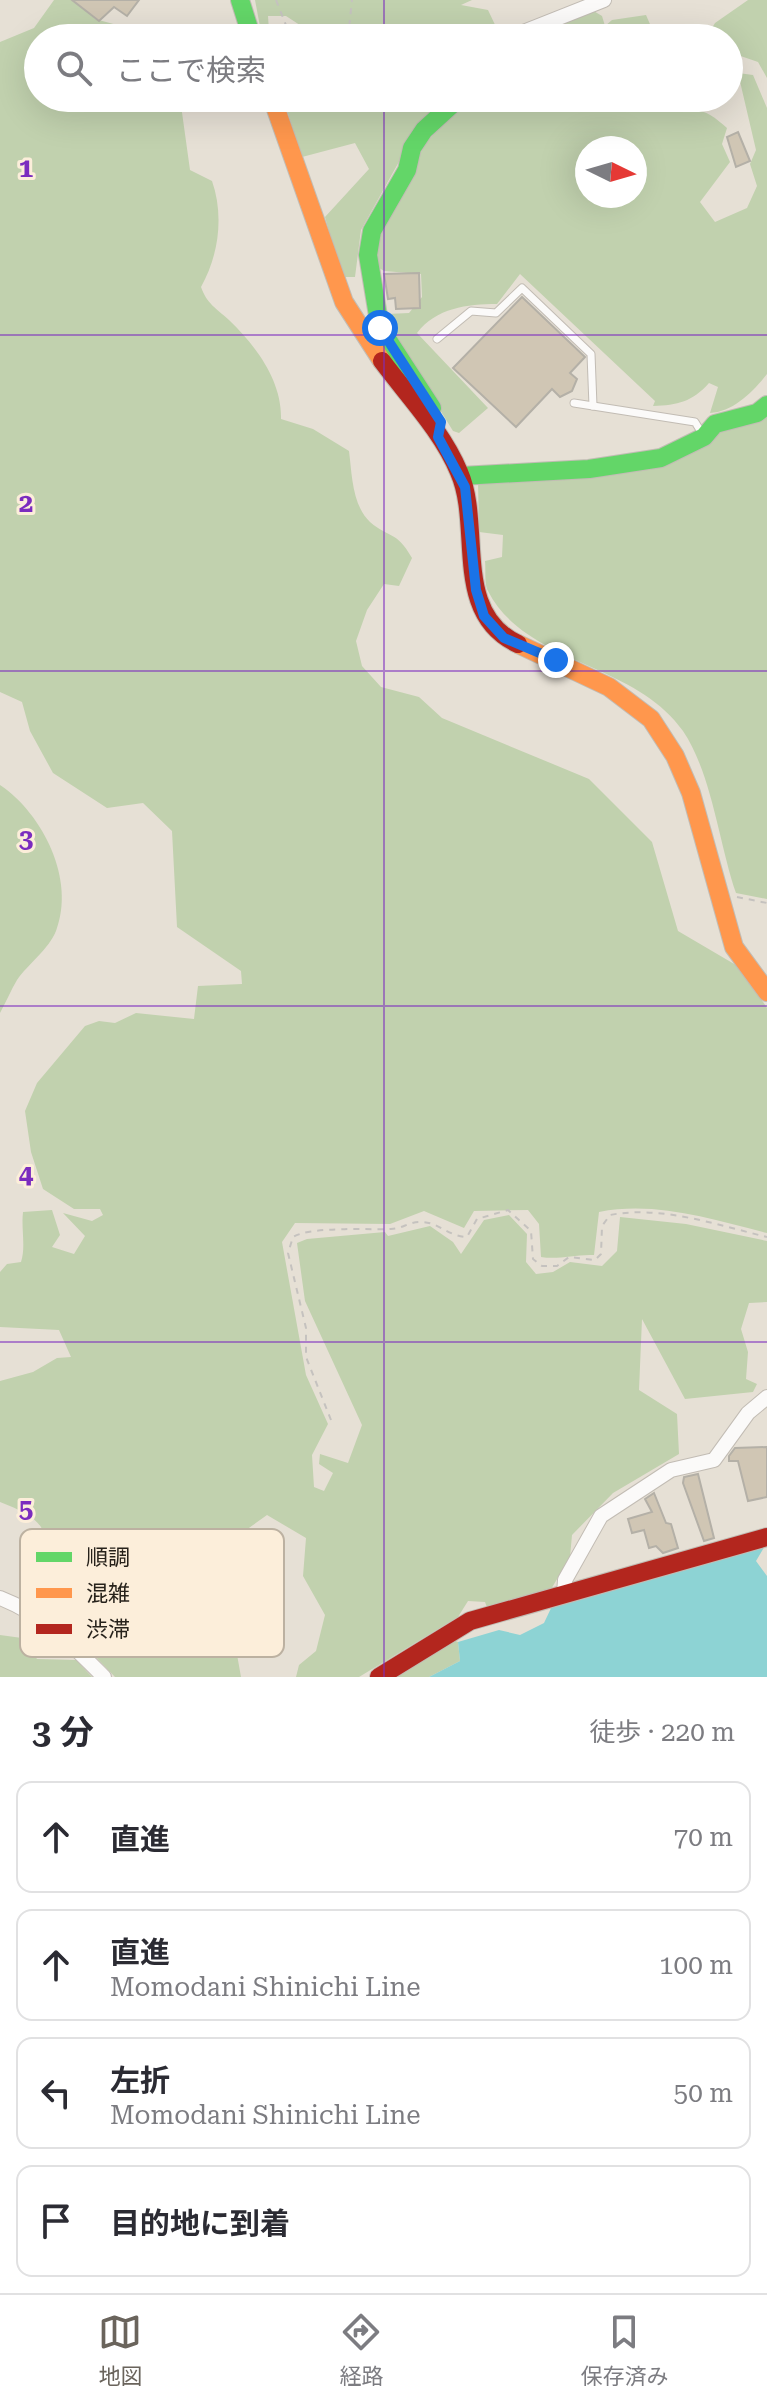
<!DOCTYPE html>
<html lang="ja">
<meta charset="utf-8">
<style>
:root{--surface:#fff;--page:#f7f7f7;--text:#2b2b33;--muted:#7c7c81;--line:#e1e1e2;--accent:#6a645c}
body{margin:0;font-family:"Roboto Serif","Noto Sans JP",serif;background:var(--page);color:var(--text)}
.compass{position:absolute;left:575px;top:136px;width:72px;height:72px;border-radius:50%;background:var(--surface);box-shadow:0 8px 32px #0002;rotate:95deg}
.stop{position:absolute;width:24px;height:24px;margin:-18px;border:6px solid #1a73e8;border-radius:50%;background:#fff}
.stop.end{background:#1a73e8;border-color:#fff;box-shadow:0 2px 8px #0008}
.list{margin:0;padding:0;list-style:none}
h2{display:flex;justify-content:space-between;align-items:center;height:104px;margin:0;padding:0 32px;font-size:34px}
h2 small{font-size:26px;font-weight:400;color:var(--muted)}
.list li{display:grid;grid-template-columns:52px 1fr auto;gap:24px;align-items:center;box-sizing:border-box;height:112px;margin:0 16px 16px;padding:0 16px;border:2px solid var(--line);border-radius:16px}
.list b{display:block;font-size:30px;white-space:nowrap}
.list p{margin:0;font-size:26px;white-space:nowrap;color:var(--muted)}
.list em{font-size:26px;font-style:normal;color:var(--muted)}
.icon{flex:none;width:44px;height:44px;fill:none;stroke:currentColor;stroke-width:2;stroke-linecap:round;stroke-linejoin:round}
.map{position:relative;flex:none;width:767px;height:1677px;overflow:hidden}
.search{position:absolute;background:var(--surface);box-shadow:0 8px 32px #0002;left:24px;right:24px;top:24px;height:88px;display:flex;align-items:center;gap:20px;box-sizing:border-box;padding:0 28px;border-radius:44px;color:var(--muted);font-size:30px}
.sheet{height:616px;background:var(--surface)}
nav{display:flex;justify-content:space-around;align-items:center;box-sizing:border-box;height:112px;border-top:2px solid var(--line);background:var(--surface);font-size:22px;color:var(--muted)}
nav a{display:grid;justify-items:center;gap:4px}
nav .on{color:var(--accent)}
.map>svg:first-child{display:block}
.green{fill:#c1d1ae;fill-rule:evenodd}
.water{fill:#8dd3d4}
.building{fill:#d0c6b4;stroke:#b4b0a7;stroke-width:2}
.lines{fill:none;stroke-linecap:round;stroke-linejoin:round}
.lane-casing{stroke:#c2bcb4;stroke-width:9}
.street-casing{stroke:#c2bcb4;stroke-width:16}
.fast-casing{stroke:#c2bcb4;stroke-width:20}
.slow-casing{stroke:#c2bcb4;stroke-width:20}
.jam-casing{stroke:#c2bcb4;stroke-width:20}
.path{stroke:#c5c2bf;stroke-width:2;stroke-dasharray:6 6;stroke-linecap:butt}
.lane{stroke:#fbfaf9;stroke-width:7}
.street{stroke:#fbfaf9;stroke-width:14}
.fast{stroke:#63d668;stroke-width:18}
.slow{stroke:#ff974d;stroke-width:18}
.jam{stroke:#b3261e;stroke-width:18}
.route{stroke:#1a73e8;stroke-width:10}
.grid{fill:none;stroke:#7b2cbf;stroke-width:2;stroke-opacity:0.55}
.key{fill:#fceeda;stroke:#bcb1a1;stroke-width:2}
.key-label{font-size:22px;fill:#27221b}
.grid-label{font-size:26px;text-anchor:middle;font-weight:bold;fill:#7b2cbf;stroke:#fceeda;stroke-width:6;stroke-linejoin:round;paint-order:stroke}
</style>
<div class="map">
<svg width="767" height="1677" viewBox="0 0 767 1677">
<rect width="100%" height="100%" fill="#e6e0d5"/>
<g class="green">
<path d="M54,0H76L95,19L165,38H38V98H180L190,170L212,181C224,215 219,255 201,287C207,304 216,308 229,320C256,346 282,381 281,419L313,429L349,451C352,474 352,505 370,522C390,539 396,530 412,558L399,586L384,584L367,610L356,641L362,666L381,687L419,697L442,718L589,779L652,842L678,931L741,968L767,1008V1233C711,1219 656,1201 599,1212L594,1255C575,1254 559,1260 541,1257L539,1224L528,1210L474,1211L464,1228L424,1211L390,1224L295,1223L282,1242L306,1375L328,1424L312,1455L314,1487L324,1491L333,1473L319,1464L320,1454L348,1463L362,1425L305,1301L297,1243L307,1239L385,1232L388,1236L430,1226L453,1242L461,1254L484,1220L509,1215L527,1234L526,1262L536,1274L553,1272L570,1262L602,1266L617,1251L620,1217L686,1224L767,1241V1302L749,1303L741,1329L748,1352L746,1379L757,1384L753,1392L685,1399L642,1319L639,1390L677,1414L679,1454L613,1493L572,1535L570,1557L550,1591L488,1610L485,1602L468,1601L458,1617L359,1677H296L299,1665L316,1651L325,1615L303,1576L306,1538L267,1515L228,1543L235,1615L242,1629L236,1649L241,1677H115L65,1625L24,1601L20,1594L24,1582L37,1580C54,1532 47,1520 0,1502V1381L33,1372L57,1358L71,1357L59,1330L0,1327V1272L7,1264L21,1262C26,1247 21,1229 23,1212L52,1210L60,1235L52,1247L74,1254L85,1236L63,1213L92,1221L103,1215L100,1209H74L43,1189L31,1152L25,1111L37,1083L85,1026L99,1021L115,1023L136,1013L194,1019L198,986L242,984L241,971L177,927L172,831L143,803L107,808L53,773L30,731L22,702L0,692V42L34,28Z"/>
<polygon points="255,0 472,0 461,5 488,10 497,29 416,38 359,38 360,35 311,38 309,31 286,16 268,16 269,31 262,37"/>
<polygon points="748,0 767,0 767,78 758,62 729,52 729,38 706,38 715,23"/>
<polygon points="592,10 602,16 605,26 612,20 646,15 656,38 513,38"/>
<path d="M738,73L753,75L767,108V374C753,392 733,412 710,413L718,387L709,383C692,402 678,405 653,406L655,401L520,274L497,304C467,304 436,308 417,333L488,408L459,433L453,431L393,333L387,314L409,313L422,297L421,274L384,271L373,264V251L425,144L466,98H714L676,105L684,111C703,107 713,116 727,128L722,144L730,162L700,202L715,222L747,208L757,186L750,164L756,150ZM587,148H635V196H587Z"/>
<polygon points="283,98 303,107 325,98 445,98 420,124 361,230 355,277 342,277 325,217 369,169 355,143 302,157"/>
<path d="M767,414V899L736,893C719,844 712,774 683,731C635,662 525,664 488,591C484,584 486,570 485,561L502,557L503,535L479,532L478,481L587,475Z"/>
<path d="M0,785C43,814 76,880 56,931C49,949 28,964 17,980C11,990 6,1002 0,1013Z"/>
<polygon points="0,1635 22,1638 37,1659 76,1660 92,1677 0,1677"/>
<polygon points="448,1638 458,1642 460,1661 429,1677 392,1677"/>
</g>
<polygon class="water" points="766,1544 756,1561 767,1576 767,1677 429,1677 460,1661 458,1642 499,1630 520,1635 544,1623 553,1604"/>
<g class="building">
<polygon points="72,0 139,0 127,16 114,7 99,21"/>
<polygon points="738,132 750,161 736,167 727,137"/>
<polygon points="419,273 420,308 396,309 395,298 388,299 384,274"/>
<polygon points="522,297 585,357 570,373 577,379 572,391 560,397 552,389 516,427 453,368"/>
<polygon points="767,1447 767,1497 748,1501 738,1461 729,1461 729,1456 735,1448"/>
<polygon points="698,1474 714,1538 704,1541 683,1483 684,1477"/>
<polygon points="654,1493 666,1523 671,1524 678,1548 663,1553 656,1546 649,1548 644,1530 632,1533 628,1519 652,1512 645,1499"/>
</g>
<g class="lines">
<g class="lane-casing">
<g id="lane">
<polyline points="437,339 471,311 496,313 522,288 591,354 593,406"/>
<polyline points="574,403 695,422 703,435"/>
</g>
</g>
<g class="street-casing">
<g id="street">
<polyline points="508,38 604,0"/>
<polyline points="564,1594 565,1580 601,1516 671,1470 714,1460 748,1413 767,1397"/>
<path d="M0,1598C44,1615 72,1645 104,1677"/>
</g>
</g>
<g class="fast-casing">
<g id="fast">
<polyline points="240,0 252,38"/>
<polyline points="432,408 380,328 368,255 372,231 407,170 412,148 424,130 459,98"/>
<polyline points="461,476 589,469 661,458 704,437 715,424 757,413 767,405"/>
</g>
</g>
<g class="slow-casing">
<g id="slow">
<polyline points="272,98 344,302 382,361"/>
<polyline points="518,644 609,687 651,719 675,756 691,793 734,947 767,992"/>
</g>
</g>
<g class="jam-casing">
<g id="jam">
<path d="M382,361C408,396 442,431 459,472C483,526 451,613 518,644"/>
<polyline points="379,1677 470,1621 767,1537"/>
</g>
</g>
<g class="path">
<polyline points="276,0 291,38"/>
<polyline points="348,38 352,0"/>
<polyline points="737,897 767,903"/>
<path d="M331,1420L306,1357V1328L288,1253L293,1237C311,1226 367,1230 391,1229C401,1229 411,1221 421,1222C439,1222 447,1236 467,1237L477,1219L508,1210L531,1231L533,1259L542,1266H557L569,1257L595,1260L601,1254L602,1226L610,1215C661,1205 717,1225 767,1237"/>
</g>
<use href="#lane" class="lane"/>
<use href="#street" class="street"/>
<use href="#fast" class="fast"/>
<use href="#slow" class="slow"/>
<use href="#jam" class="jam"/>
</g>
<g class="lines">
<polyline class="route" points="380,328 441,422 438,437 465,487 476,590 484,616 504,638 556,660"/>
</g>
<path class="grid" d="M384,0V38M384,98V1677M0,335H767M0,671H767M0,1006H767M0,1342H767"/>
<rect x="20" y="1529" width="264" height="128" rx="12" class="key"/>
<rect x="36" y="1552" width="36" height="10" fill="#63d668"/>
<rect x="36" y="1588" width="36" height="10" fill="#ff974d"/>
<rect x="36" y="1624" width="36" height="10" fill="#b3261e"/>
<g class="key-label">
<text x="86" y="1565">順調</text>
<text x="86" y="1601">混雑</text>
<text x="86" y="1637">渋滞</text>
</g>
<g class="grid-label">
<text x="26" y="177">1</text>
<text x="26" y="512">2</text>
<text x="26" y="848">3</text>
<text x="26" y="1183">4</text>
<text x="26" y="1518">5</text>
</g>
</svg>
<svg class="compass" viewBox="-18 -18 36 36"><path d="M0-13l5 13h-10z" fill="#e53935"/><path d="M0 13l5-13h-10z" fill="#7c7c81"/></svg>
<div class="stop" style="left:380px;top:328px"></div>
<div class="stop end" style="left:556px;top:660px"></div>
<div class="search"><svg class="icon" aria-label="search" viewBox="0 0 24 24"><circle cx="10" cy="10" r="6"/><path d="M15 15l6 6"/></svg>ここで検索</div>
</div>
<section class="sheet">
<h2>3 分<small>徒歩 · 220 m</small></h2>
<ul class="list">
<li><svg class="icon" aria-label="ahead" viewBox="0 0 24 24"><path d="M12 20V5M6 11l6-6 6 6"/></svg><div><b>直進</b></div><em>70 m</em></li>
<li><svg class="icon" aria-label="ahead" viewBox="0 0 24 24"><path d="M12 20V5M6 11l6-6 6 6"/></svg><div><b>直進</b><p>Momodani Shinichi Line</p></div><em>100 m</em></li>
<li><svg class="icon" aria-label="left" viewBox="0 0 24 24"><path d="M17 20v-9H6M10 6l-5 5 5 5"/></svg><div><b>左折</b><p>Momodani Shinichi Line</p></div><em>50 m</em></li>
<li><svg class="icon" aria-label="arrive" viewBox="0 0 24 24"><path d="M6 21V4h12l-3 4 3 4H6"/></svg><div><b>目的地に到着</b></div></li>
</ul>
</section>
<nav>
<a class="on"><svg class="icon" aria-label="map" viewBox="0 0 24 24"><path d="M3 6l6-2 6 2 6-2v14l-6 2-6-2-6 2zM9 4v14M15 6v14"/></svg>地図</a>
<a><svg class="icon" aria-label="directions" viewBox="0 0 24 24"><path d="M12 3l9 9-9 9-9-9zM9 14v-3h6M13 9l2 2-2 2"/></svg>経路</a>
<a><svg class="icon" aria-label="saved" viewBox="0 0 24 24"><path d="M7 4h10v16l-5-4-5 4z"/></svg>保存済み</a>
</nav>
